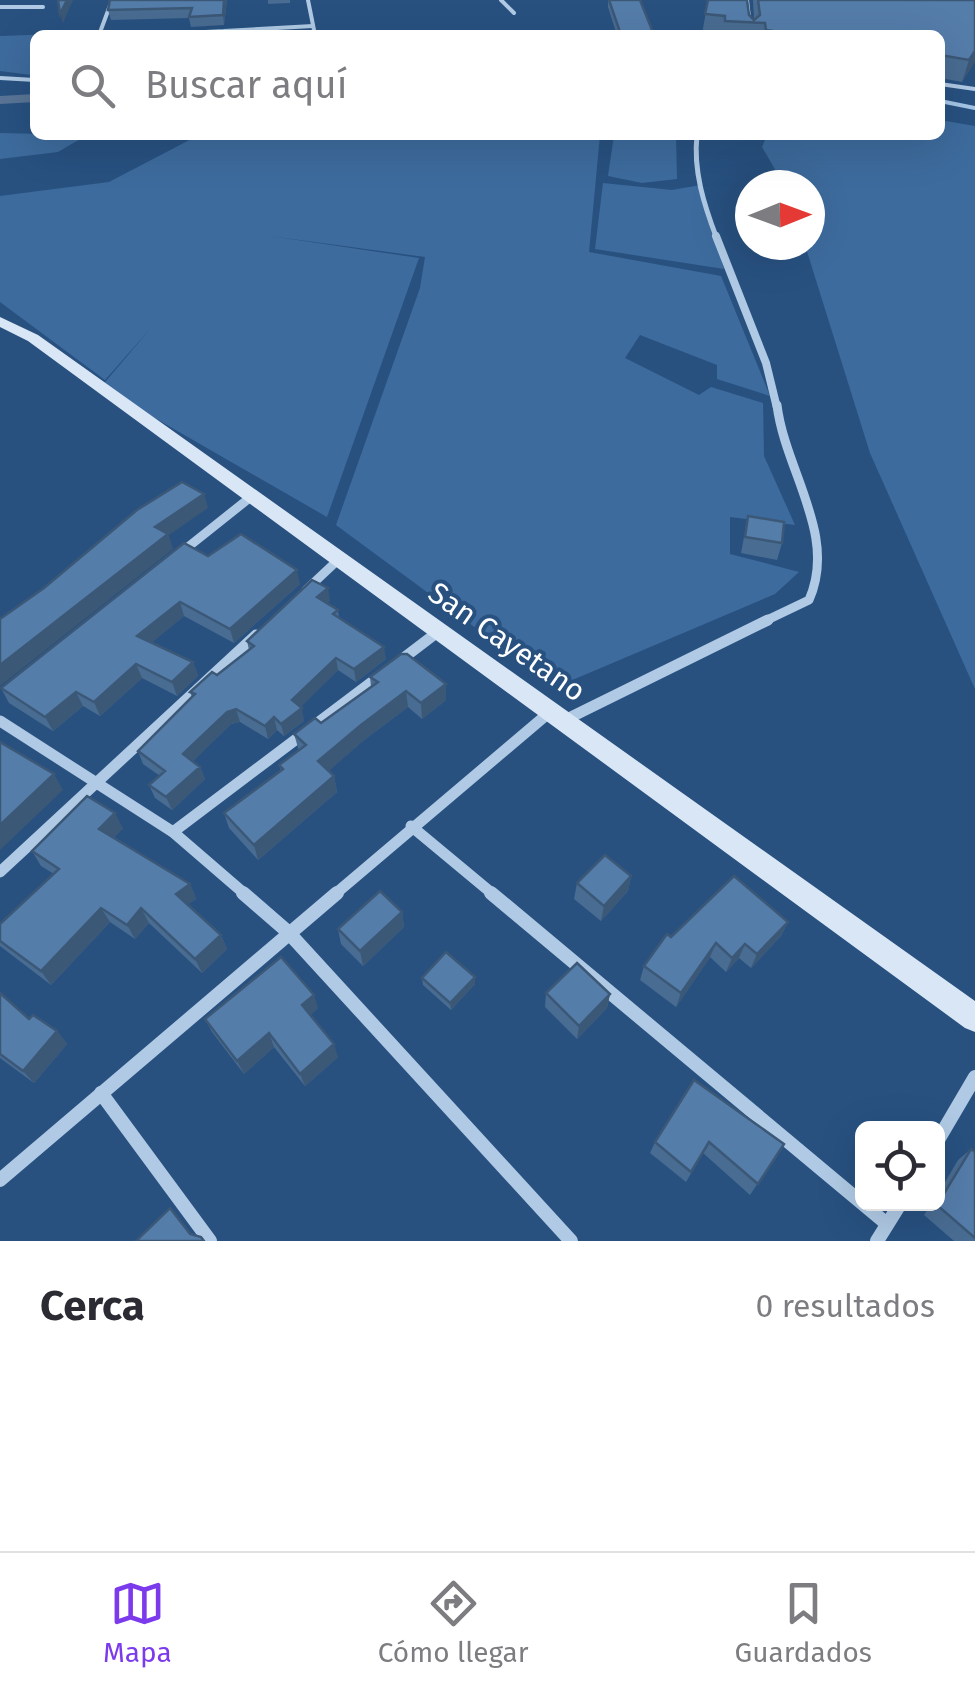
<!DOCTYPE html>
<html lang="es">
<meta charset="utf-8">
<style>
:root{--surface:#fff;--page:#f2f2f3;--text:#2b2b33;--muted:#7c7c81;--line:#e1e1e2;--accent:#7c3aed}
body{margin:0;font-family:"Fira Sans",sans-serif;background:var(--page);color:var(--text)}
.controls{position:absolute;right:30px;bottom:30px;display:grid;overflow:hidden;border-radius:15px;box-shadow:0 10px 40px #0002}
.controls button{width:90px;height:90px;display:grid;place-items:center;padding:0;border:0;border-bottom:2px solid var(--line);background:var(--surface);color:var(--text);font:50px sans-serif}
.compass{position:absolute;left:735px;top:170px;width:90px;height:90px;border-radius:50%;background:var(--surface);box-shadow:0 10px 40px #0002;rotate:89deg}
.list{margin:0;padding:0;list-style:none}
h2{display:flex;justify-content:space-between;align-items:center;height:130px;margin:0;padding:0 40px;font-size:42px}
h2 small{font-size:32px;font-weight:400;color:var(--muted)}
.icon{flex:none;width:55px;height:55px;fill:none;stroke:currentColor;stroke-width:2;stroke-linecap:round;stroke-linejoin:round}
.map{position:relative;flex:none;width:975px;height:1241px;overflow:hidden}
.search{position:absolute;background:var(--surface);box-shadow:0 10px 40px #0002;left:30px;right:30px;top:30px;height:110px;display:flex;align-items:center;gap:25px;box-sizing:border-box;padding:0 35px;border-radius:15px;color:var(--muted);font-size:38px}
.sheet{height:310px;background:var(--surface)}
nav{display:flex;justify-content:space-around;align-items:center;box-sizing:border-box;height:140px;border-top:2px solid var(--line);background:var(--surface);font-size:28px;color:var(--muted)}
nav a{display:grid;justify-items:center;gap:5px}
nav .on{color:var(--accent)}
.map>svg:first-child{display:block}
.green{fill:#3d6b9d}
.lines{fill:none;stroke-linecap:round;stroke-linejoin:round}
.stream{stroke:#a5c5e6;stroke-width:4}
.canal{fill:#597496;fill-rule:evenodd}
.street-far5{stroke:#b0cae5;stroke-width:4}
.street-far4{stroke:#b0cae5;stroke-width:5}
.street-far3{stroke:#b0cae5;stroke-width:8}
.street-far2{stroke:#b0cae5;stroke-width:9}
.street-far1{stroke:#b0cae5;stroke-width:11}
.street{stroke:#b0cae5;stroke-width:14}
.secondary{fill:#d9e6f5;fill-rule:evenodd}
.wall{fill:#496c92}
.shaded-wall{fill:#3c5877}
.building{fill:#557daa;stroke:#3c5877;stroke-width:2.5}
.labels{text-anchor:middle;stroke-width:8;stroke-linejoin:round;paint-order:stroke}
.street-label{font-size:30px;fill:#fff;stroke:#285180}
</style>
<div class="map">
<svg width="975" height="1241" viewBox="0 0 975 1241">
<rect width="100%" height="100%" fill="#285180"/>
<g class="green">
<polygon points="58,34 35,35 31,75 0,71 0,36"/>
<polygon points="940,120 975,126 975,689 870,453 805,245 810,245 810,185 784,185 762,147 767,135 940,135"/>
<polygon points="0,133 87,135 58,152 0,159"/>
<polygon points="199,135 600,135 589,252 721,276 770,396 717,379 717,365 640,335 625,358 699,395 711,387 763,403 764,456 795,525 730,517 730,554 799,572 775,594 556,687 336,525 420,288 425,257 270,236 419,258 327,517 101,387 150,329 105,380 0,302 0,196 109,182"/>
<polygon points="614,135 676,135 677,179 642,183 608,176"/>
<polygon points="603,183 672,190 701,185 724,269 595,249"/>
</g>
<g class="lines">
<polyline class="stream" points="940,101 975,108"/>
<polygon class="canal" points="35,94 35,102 0,104 0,96"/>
<g class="street-far5">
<polyline points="308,0 315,35"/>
<polyline points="501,0 514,13"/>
<polyline points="747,0 751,35"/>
<polyline points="0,7 43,7"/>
<polyline points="99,35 112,0"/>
<polyline points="150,35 313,26"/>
<polyline points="0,78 35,80"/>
<polyline points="940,84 975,89"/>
</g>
<path class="street-far4" d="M697,135C693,171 704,205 717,239"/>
<polyline class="street-far3" points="716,236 766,363 777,408"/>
<g class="street-far2">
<polyline points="183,551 252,496"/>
<polyline points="306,590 339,559"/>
<path d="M763,622L809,600C838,535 785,471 777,405"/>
</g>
<g class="street-far1">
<polyline points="397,663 439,631"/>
<polyline points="565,720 768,620"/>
<polyline points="0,721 173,832 246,895"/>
<polyline points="411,826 494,895"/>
<polyline points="173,832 380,676"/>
<polyline points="0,872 256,635"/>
<polyline points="334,895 551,711"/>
</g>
<g class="street">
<polyline points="243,893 288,932 571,1241"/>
<polyline points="491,893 887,1224"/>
<polyline points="101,1093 210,1241"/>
<polyline points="938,1140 975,1077"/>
<polyline points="0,1180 337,893"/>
<polyline points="877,1241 900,1204"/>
</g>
<polygon class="secondary" points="0,317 38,335 975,1001 975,1032 965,1028 28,341 0,327"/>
</g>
<g class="wall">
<polygon points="227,0 224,25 191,27 189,18 111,20 108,10"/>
<polygon points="268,0 290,0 290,3 268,4"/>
<polygon points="608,0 640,0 654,35 617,35 608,7"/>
<polygon points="708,0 749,15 754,20 753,0 975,0 975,61 962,82 940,78 940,35 702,34"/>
<polygon points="748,516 782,543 777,560 741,553"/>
<polygon points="208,556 300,584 234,643 184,616 152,642 193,662 198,676 177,696 142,678 100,716 83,706 53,731 9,703 1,688"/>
<polygon points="330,601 327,603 338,610 339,618 386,659 356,682 338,670 300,707 304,721 284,736 277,730 268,739 240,722 231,724 193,761 200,767 205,779 172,810 155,798 149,785 160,776 143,764 138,751 192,697 190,692 217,675 249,650 247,641"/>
<polygon points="370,677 446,684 446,700 422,719 408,707 364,740 328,771 334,776 337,792 258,860 229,828 224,813 281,771 279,765 299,751 294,734 321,723 371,687"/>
<polygon points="123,828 114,837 190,884 196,899 188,904 221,935 227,949 202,973 149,923 135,939 110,922 51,985 0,946 0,924 54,874 41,866 32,851"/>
<polygon points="631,876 628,891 601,921 574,899 577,883"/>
<polygon points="402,912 404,927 363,966 341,944 338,929"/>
<polygon points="788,922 781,936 751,968 739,958 726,972 710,957 676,1007 640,980 644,966 671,937"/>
<polygon points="422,978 475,984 451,1010 423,985"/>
<polygon points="0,993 29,1019 57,1031 67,1044 34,1083 0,1058"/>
<polygon points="546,993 610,994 607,1008 577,1039 545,1007"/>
<polygon points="318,1008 310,1015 338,1057 305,1086 274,1047 244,1074 212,1032 205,1019"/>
<polygon points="655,1142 784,1144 750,1195 703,1153 686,1182 650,1153"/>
<polygon points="971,1149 975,1152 975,1241 954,1241 924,1215 931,1204 938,1204 938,1194 958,1160"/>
</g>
<g class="shaded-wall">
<polygon points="67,0 73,0 63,23 60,14"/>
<polygon points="224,0 227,0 224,25 223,15"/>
<polygon points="975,51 975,61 962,82 969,60"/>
<polygon points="204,494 208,508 169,535 173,549 0,686 0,665 155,527"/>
<polygon points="297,570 300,584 234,643 230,629"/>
<polygon points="328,588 330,601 319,610 317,597"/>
<polygon points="180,602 184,616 143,650 137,636"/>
<polygon points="384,647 386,659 356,682 354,669"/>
<polygon points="336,658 338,670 295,713 292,700"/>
<polygon points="193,662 198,676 177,696 172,682"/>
<polygon points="136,664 142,678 100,716 94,702"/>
<polygon points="446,684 446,700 422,719 421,703"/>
<polygon points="406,691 408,707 364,740 322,777 318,761 361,725"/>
<polygon points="76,692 83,706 53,731 45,717"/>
<polygon points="302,708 304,721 284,736 281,724"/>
<polygon points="236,709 240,722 231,724 187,767 183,754 227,712"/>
<polygon points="274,717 277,730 268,739 265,726"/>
<polygon points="200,767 205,779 172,810 166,797"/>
<polygon points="54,774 63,790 0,850 0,825"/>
<polygon points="334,776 337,792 258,860 254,845"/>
<polygon points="115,813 123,828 107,844 99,829"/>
<polygon points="631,876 628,891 601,921 604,906"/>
<polygon points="190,884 196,899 183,908 176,894"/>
<polygon points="101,908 110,922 51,985 41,971"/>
<polygon points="141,908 149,923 135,939 127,925"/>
<polygon points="402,912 404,927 363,966 360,951"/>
<polygon points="788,922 781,936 751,968 757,954"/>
<polygon points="221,935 227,949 202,973 195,959"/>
<polygon points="716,943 710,957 676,1007 681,993"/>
<polygon points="745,944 739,958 726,972 732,958"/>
<polygon points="475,977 475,984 451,1010 450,1003"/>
<polygon points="610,994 607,1008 577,1039 579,1026"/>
<polygon points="314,995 318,1008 307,1019 302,1005"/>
<polygon points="57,1031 67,1044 34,1083 23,1071"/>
<polygon points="269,1033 274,1047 244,1074 237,1061"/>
<polygon points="334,1044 338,1057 305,1086 300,1074"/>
</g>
<g class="building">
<polygon points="58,0 67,0 60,14"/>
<polygon points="110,0 224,0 223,15 189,17 192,8 108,10"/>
<polygon points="609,0 640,0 654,35 621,35"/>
<polygon points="708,0 747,0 749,15 754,20 760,15 758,0 975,0 975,51 969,60 940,55 940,35 799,35 766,30 765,23 725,21 725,16 705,14"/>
<polygon points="222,31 222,35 185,33"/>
<polygon points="182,482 204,494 155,527 168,534 0,665 0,619 44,588 137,510"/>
<polygon points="748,516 784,522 782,543 745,537"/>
<polygon points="241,534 297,570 230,629 180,602 137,636 193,662 172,682 136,664 94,702 76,692 45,717 1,688 184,543 208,556"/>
<polygon points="312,580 328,588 317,597 338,610 333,614 384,647 354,669 336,658 292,700 302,708 281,724 274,717 265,726 236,709 227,712 183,754 200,767 166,797 149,785 165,771 138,751 195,694 190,692 212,672 217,675 254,646 247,641"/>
<polygon points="401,654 407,654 446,684 421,703 406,691 361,725 318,761 334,776 254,845 224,813 283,769 279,765 306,745 294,734 315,718 321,723 378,682 370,677"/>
<polygon points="0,742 54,774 0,825"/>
<polygon points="87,796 115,813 99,829 190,884 176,894 221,935 195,959 141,908 127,925 101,908 41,971 0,941 0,924 59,869 32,851"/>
<polygon points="605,855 631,876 604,906 577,883"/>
<polygon points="734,876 788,922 757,954 745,944 732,958 716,943 681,993 644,966 667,934 671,937"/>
<polygon points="380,891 402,912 360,951 338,929"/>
<polygon points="446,952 475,977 450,1003 422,978"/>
<polygon points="281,957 314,995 302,1005 334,1044 300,1074 269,1033 237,1061 205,1019"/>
<polygon points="577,963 610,994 579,1026 546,993"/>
<polygon points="0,993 29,1019 33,1015 57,1031 23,1071 0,1054"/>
<polygon points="694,1080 784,1144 758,1184 709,1142 691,1172 655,1142"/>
<polygon points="971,1149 975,1152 975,1238 937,1205"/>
<polygon points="170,1208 190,1234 201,1237 204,1241 136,1241"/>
</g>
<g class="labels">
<g class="street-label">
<text transform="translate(507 642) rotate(35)" y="10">San Cayetano</text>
</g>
</g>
</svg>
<div class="controls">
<button><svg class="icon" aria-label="locate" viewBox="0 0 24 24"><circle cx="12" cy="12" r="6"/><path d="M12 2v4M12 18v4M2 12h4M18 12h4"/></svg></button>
</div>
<svg class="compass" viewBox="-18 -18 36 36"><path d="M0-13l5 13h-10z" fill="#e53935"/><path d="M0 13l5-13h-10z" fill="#7c7c81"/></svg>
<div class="search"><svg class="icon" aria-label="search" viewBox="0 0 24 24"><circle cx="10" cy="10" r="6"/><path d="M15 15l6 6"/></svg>Buscar aquí</div>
</div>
<section class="sheet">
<h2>Cerca<small>0 resultados</small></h2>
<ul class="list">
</ul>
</section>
<nav>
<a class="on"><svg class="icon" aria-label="map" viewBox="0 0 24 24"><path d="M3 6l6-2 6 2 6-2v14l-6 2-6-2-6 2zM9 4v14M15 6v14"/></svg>Mapa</a>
<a><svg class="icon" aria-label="directions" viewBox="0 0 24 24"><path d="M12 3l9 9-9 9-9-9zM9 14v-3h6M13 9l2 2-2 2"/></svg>Cómo llegar</a>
<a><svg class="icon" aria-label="saved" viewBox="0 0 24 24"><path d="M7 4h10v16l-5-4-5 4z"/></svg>Guardados</a>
</nav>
